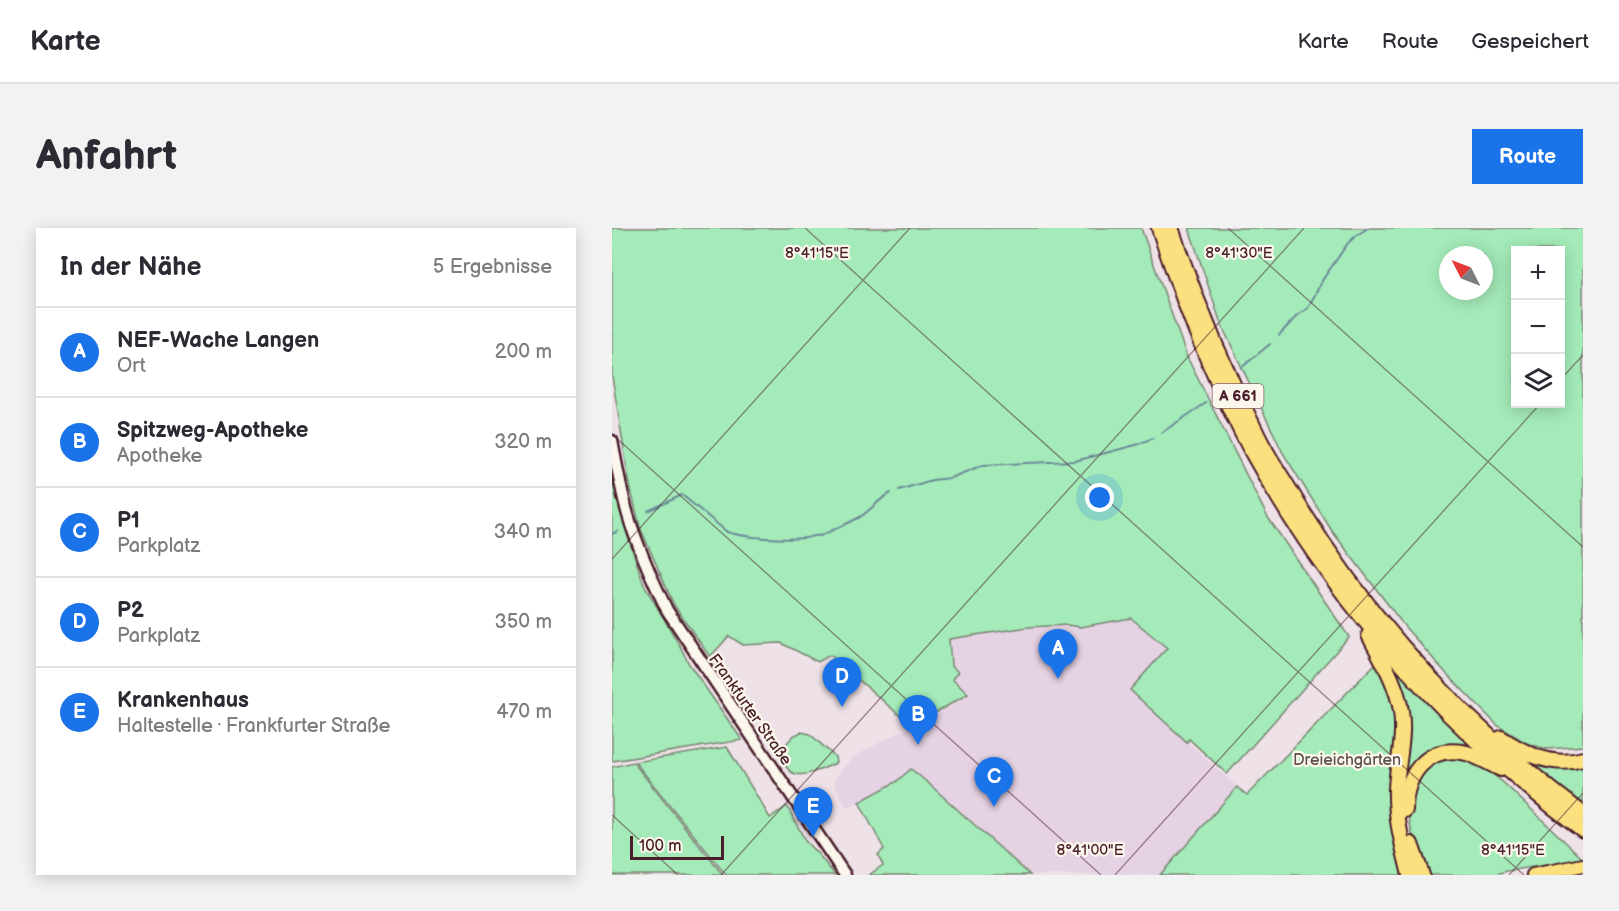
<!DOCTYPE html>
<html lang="de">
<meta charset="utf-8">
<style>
:root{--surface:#fff;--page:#f2f2f3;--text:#2b2b33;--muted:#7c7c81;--line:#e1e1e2;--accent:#1a73e8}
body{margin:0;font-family:"Balsamiq Sans",sans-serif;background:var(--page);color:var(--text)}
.controls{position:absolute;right:18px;top:18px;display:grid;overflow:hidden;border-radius:0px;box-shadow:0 3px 15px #0003}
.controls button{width:54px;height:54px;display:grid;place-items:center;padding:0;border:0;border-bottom:2px solid var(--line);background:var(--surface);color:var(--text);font:30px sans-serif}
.compass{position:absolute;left:827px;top:18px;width:54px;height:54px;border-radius:50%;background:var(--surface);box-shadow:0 3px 15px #0003;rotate:312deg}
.scale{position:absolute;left:18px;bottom:15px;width:94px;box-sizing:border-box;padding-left:6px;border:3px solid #4a1f2b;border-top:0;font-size:16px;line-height:21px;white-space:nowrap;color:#4a1f2b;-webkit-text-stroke:4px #fbf7ec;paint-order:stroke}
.you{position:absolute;left:488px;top:270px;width:21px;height:21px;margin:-15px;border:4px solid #fff;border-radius:50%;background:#1a73e8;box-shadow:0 0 0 9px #1a73e833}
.badge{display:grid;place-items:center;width:39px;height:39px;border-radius:50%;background:var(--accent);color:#fff;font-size:20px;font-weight:700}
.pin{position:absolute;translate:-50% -50px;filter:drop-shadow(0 2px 3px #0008)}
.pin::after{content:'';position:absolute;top:32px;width:21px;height:18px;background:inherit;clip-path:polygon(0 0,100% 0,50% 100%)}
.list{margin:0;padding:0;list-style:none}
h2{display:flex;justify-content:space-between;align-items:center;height:78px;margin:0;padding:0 24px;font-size:26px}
h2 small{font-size:20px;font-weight:400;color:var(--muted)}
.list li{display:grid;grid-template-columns:39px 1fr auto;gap:18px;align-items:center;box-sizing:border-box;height:90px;padding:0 24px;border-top:2px solid var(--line)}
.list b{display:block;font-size:22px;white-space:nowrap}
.list p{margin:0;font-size:20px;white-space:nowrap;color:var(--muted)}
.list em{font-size:20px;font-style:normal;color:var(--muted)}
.icon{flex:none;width:33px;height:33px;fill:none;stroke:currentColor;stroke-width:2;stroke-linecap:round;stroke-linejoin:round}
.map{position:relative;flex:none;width:971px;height:647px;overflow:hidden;border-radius:0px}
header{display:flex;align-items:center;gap:36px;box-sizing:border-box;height:84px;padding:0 30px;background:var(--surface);border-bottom:2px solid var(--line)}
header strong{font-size:28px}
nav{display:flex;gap:33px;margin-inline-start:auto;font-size:21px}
.intro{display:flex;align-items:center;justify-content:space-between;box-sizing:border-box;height:144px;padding:0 36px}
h1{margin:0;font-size:42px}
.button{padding:15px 27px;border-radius:0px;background:var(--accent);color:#fff;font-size:21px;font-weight:700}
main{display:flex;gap:36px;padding:0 36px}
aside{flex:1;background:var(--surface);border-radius:0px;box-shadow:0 3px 15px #0003}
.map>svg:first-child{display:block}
.built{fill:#e5d2e3}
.green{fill:#a4ebb9;stroke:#778572;stroke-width:1.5;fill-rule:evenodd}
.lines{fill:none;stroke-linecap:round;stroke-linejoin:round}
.stream{stroke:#6c8a98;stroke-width:2}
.secondary-casing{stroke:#4a1f2b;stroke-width:15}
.primary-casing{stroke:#4a1f2b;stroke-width:16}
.highway-casing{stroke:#4a1f2b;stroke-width:18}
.secondary{stroke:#fbf7ec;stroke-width:10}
.primary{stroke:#fce080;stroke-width:12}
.highway{stroke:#fce080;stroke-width:14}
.ticks{fill:none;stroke:#4a1f2b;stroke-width:1.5;stroke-opacity:0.45}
.labels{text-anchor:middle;stroke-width:4.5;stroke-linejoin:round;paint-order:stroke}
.shield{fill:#fbf7ec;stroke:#7f6065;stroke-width:1.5}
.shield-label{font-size:15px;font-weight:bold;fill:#4a1f2b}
.street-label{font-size:16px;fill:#4a1f2b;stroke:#fbf7ec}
.park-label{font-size:16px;fill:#60524e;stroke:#fbf7ec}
.ticks-label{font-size:15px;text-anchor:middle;fill:#4a1f2b;stroke:#fbf7ec;stroke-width:4.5;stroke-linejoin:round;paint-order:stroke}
</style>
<header>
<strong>Karte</strong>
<nav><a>Karte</a><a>Route</a><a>Gespeichert</a></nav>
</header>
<div class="intro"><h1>Anfahrt</h1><a class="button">Route</a></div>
<main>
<aside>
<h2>In der Nähe<small>5 Ergebnisse</small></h2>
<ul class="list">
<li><span class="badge">A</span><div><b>NEF-Wache Langen</b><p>Ort</p></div><em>200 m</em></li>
<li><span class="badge">B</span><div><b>Spitzweg-Apotheke</b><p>Apotheke</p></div><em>320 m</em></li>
<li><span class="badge">C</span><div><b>P1</b><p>Parkplatz</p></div><em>340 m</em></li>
<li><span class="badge">D</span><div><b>P2</b><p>Parkplatz</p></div><em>350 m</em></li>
<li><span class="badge">E</span><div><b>Krankenhaus</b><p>Haltestelle · Frankfurter Straße</p></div><em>470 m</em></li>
</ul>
</aside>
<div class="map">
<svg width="971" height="647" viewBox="0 0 971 647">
<rect width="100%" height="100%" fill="#eee1e7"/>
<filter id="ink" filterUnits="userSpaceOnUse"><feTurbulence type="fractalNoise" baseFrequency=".0167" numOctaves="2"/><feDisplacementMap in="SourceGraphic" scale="12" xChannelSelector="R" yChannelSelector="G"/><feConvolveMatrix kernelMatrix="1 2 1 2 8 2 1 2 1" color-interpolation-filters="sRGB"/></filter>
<g filter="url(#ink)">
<polygon class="built" points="519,390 555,420 519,463 625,559 548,647 418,647 300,541 284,554 235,580 221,553 241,529 348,472 356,466 339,451 336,411 416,399 455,397 468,399"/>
<g class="green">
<polygon points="0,0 529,0 575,129 655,288 737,409 615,546 577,511 575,514 518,462 555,420 519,390 468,399 455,397 416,399 337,411 339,438 346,444 340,451 356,466 300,498 218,427 206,434 169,415 131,417 117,408 98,429 62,377 28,299 18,258 0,148"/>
<path d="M577,0H971V518L935,521L914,515L885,497L833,444L793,399L720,303L671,225L609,96ZM903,22H948V176H903ZM836,27H872V63H836Z"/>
<polygon points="0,247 14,303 32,357 68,418 77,436 130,512 0,533"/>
<path d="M777,433L826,485L868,527L836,519L792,557L789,555C792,541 795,527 797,513C799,485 786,459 777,433Z"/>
<polygon points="765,434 771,445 783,478 792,647 548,647 625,559 635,567"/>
<path d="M189,504L198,506L223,529L224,534L222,536C198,546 174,559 169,522L181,508Z"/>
<polygon points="115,519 158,590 175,578 194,614 206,626 223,647 114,647 23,534"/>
<path d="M848,528L872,539L894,557L971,631L895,643L881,647H819L816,644C810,630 802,615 799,601C793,574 801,541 829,530C834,528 842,529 848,528Z"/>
<polygon points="911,530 971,534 971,576"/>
<polygon points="21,534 111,647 0,647 0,539"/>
<polygon points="299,541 316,555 418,647 257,647 271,637 266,627 272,621 247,574 284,554"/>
</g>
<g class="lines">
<g class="stream">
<polyline points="667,107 685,88 696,80 711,51 736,15 745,7 756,0"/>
<polyline points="629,140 658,116"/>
<polyline points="549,205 594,175"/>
<polyline points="287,262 320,252 338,250 371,237 463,233 524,217 541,210"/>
<path d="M36,283L70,267L115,304C134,310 173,312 193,310C199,309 202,307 208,308C221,302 235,296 248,289C259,282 267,271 279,265"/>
<polyline points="0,306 6,303"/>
</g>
<g class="secondary-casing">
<path id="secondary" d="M0,213C5,238 9,263 16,287C26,320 40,351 55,382L233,647"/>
</g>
<g class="primary-casing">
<polyline id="primary" points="921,647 971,637"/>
</g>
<g class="highway-casing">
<g id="highway">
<path d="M547,0C572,77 602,154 641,226C722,373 836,502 971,602"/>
<path d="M559,0C583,71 611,139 645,206C654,225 666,243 677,261C752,388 853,498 971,586"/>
<path d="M757,407C770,432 785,456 789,483C793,510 785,535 784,561C783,590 791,619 798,647"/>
<path d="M889,510C914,526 941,540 971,531"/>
<path d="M793,582C793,549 813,518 850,524C863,526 876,535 889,541"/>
<polyline points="799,616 810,647"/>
</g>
</g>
<use href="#secondary" class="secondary"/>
<use href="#primary" class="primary"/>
<use href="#highway" class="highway"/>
</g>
</g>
<path class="ticks" d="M193,0L912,647M616,0L971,319M948,152L971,127M0,206L489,647M0,331L298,0M0,587L66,647M109,647L692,0M503,647L928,176M897,647L971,565"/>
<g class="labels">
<rect class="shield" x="600.5" y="156" width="51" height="24" rx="4.5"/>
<g class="shield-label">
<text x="626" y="173">A 661</text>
</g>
<g class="street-label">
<text transform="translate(139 481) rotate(55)" y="6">Frankfurter Straße</text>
</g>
<g class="park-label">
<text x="735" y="537">Dreieichgärten</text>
</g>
</g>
<g class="ticks-label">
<text x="205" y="30">8°41'15"E</text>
<text x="627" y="30">8°41'30"E</text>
<text x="478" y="627">8°41'00"E</text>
<text x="901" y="627">8°41'15"E</text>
</g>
</svg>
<div class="controls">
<button>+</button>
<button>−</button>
<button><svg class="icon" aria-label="layers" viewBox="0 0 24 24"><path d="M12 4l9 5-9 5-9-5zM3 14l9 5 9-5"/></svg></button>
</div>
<svg class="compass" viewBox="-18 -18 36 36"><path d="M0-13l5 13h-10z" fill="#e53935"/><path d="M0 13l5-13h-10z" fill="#7c7c81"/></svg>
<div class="scale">100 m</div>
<div class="you"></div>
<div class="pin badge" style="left:446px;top:451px">A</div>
<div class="pin badge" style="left:306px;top:517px">B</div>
<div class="pin badge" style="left:382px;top:579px">C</div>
<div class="pin badge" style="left:230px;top:479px">D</div>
<div class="pin badge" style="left:201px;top:609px">E</div>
</div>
</main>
